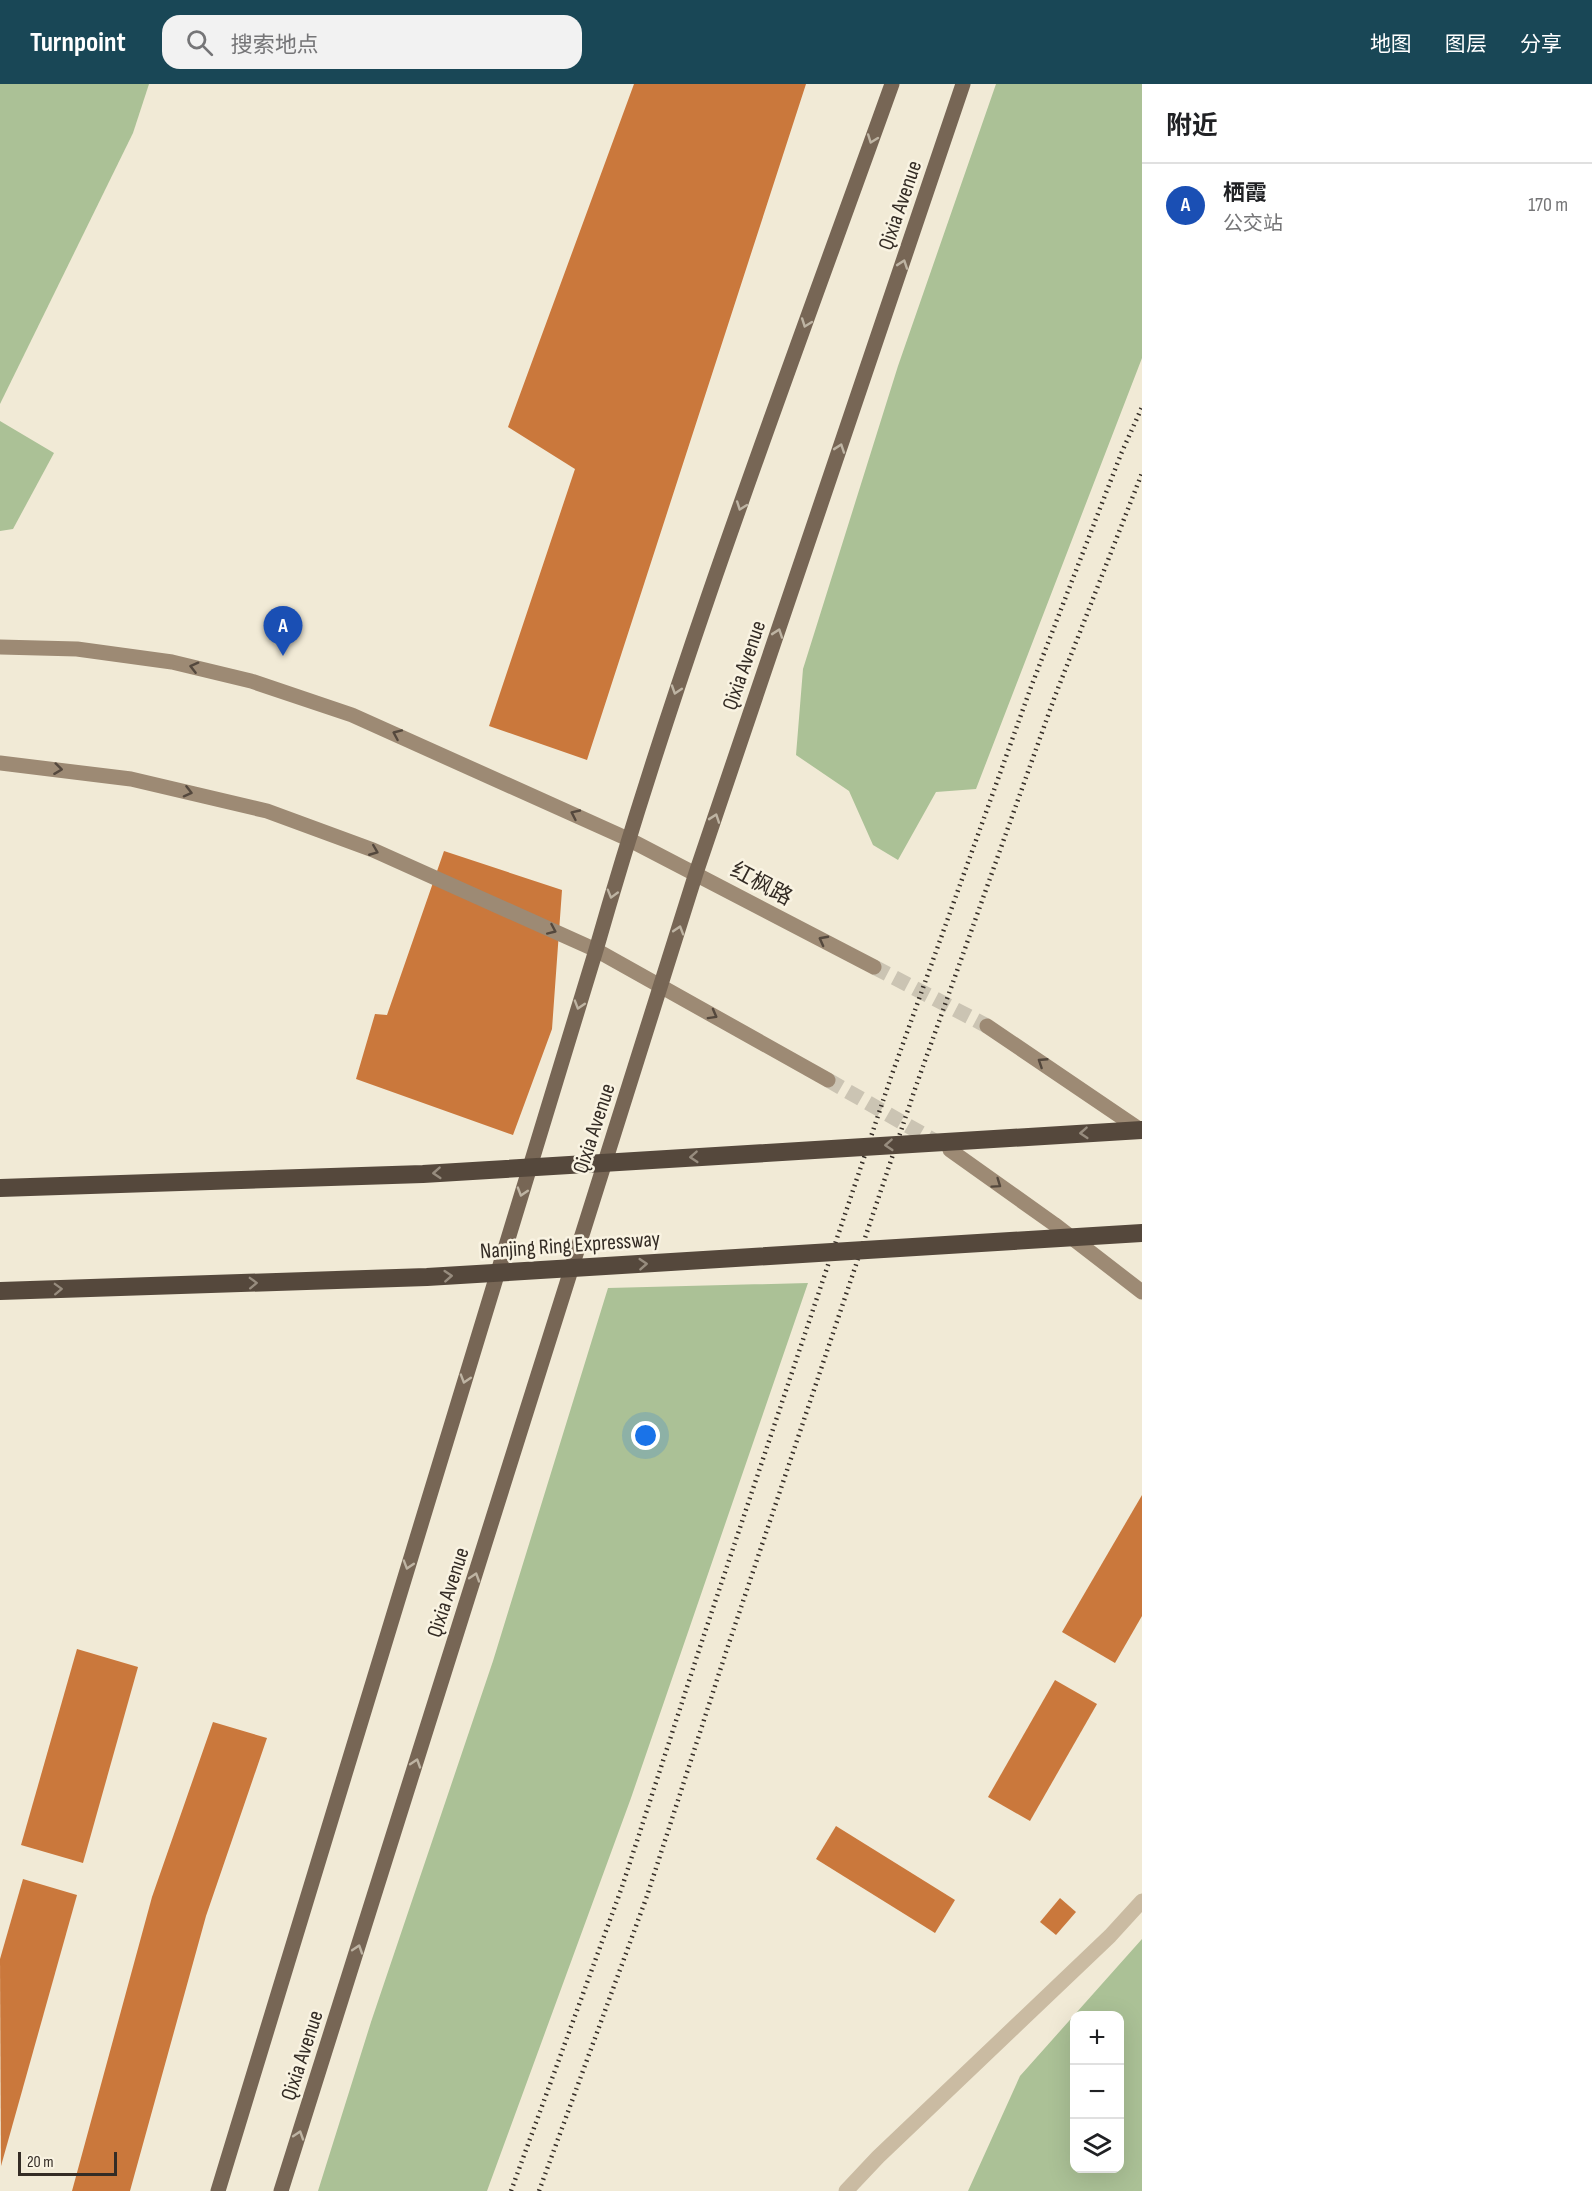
<!DOCTYPE html>
<html lang="zh">
<meta charset="utf-8">
<style>
:root{--surface:#fff;--page:#f2f2f2;--text:#202124;--muted:#757577;--line:#e0e0e0;--accent:#194756}
body{margin:0;font-family:"Sofia Sans Condensed","Noto Sans SC",sans-serif;background:var(--page);color:var(--text)}
.controls{position:absolute;right:18px;bottom:18px;display:grid;overflow:hidden;border-radius:12px;box-shadow:0 6px 24px #0002}
.controls button{width:54px;height:54px;display:grid;place-items:center;padding:0;border:0;border-bottom:2px solid var(--line);background:var(--surface);color:var(--text);font:30px sans-serif}
.scale{position:absolute;left:18px;bottom:15px;width:99px;box-sizing:border-box;padding-left:6px;border:3px solid #342c25;border-top:0;font-size:16px;line-height:21px;white-space:nowrap;color:#342c25;-webkit-text-stroke:4px #f9f3e2;paint-order:stroke}
.you{position:absolute;left:646px;top:1352px;width:21px;height:21px;margin:-15px;border:4px solid #fff;border-radius:50%;background:#1a73e8;box-shadow:0 0 0 9px #1a73e833}
.badge{display:grid;place-items:center;width:39px;height:39px;border-radius:50%;background:var(--accent);color:#fff;font-size:20px;font-weight:700}
.pin{position:absolute;translate:-50% -50px;filter:drop-shadow(0 2px 3px #0008)}
.pin::after{content:'';position:absolute;top:32px;width:21px;height:18px;background:inherit;clip-path:polygon(0 0,100% 0,50% 100%)}
.list{margin:0;padding:0;list-style:none}
h2{display:flex;justify-content:space-between;align-items:center;height:78px;margin:0;padding:0 24px;font-size:26px}
h2 small{font-size:20px;font-weight:400;color:var(--muted)}
.list li{display:grid;grid-template-columns:39px 1fr auto;gap:18px;align-items:center;box-sizing:border-box;height:84px;padding:0 24px;border-top:2px solid var(--line)}
.list b{display:block;font-size:22px;white-space:nowrap}
.list p{margin:0;font-size:20px;white-space:nowrap;color:var(--muted)}
.list em{font-size:20px;font-style:normal;color:var(--muted)}
.icon{flex:none;width:33px;height:33px;fill:none;stroke:currentColor;stroke-width:2;stroke-linecap:round;stroke-linejoin:round}
.map{position:relative;flex:none;width:1142px;height:2107px;overflow:hidden}
header{display:flex;align-items:center;gap:36px;box-sizing:border-box;height:84px;padding:0 30px;background:var(--accent);color:#fff}
header strong{font-size:28px}
nav{display:flex;gap:33px;margin-inline-start:auto;font-size:21px}
.search{width:420px;height:54px;background:var(--page);display:flex;align-items:center;gap:15px;box-sizing:border-box;padding:0 21px;border-radius:18px;color:var(--muted);font-size:22px}
main{display:flex}
aside{flex:1;background:var(--surface)}
.map>svg:first-child{display:block}
.green{fill:#abc196;fill-rule:evenodd}
.building{fill:#ca783c}
.lines{fill:none;stroke-linecap:round;stroke-linejoin:round}
.secondary-tunnel{stroke:#cbc4b3;stroke-width:15;stroke-dasharray:15 8;stroke-linecap:butt}
.street{stroke:#cabba2;stroke-width:15}
.secondary{stroke:#9d8a74;stroke-width:15}
.primary{stroke:#765;stroke-width:15}
.rail{stroke:#342c25;stroke-width:4.5;stroke-dasharray:1.5 4.5;stroke-linecap:butt}
.highway-bridge{stroke:#55483c;stroke-width:18}
.oneway{stroke:#beb4a3}
.oneway2{stroke:#54483d}
.oneway3{stroke:#978c7e}
.labels{text-anchor:middle;stroke-width:5;stroke-linejoin:round;paint-order:stroke}
.street-label{font-size:22px;fill:#342c25;stroke:#f9f3e2}
</style>
<header>
<strong>Turnpoint</strong>
<div class="search"><svg class="icon" aria-label="search" viewBox="0 0 24 24"><circle cx="10" cy="10" r="6"/><path d="M15 15l6 6"/></svg>搜索地点</div>
<nav><a>地图</a><a>图层</a><a>分享</a></nav>
</header>
<main>
<div class="map">
<svg width="1142" height="2107" viewBox="0 0 1142 2107">
<rect width="100%" height="100%" fill="#f1ead6"/>
<g class="green">
<polygon points="0,0 149,0 133,49 0,320"/>
<polygon points="996,0 1142,0 1142,274 976,705 936,708 898,776 873,761 849,707 796,671 803,585 898,282"/>
<polygon points="0,337 54,369 13,445 0,447"/>
<polygon points="808,1199 631,1714 487,2107 318,2107 371,1938 493,1577 608,1204"/>
<path d="M1142,1855V2107H968L1020,1992ZM1074,1932H1120V2084H1074Z"/>
</g>
<g class="building">
<polygon points="634,0 806,0 587,676 489,642 575,385 508,343"/>
<polygon points="444,767 562,806 552,945 513,1051 356,995 375,930 387,931"/>
<polygon points="1142,1411 1142,1532 1115,1579 1062,1548"/>
<polygon points="77,1565 138,1583 83,1779 21,1761"/>
<polygon points="1055,1596 1097,1620 1030,1737 988,1713"/>
<polygon points="213,1638 267,1654 206,1832 130,2107 72,2107 152,1813"/>
<polygon points="836,1742 955,1816 935,1849 816,1775"/>
<polygon points="23,1795 77,1811 1,2082 0,1875"/>
<polygon points="1060,1814 1076,1828 1056,1851 1040,1838"/>
</g>
<g class="lines">
<g class="secondary-tunnel">
<polyline points="874,883 987,942"/>
<polyline points="828,996 940,1060"/>
</g>
<polyline class="street" points="846,2107 878,2073 1110,1852 1142,1817"/>
<g class="secondary">
<polyline points="0,563 77,565 172,578 251,597 352,631 628,755 874,883"/>
<polyline points="0,679 131,695 267,727 373,766 596,866 828,996"/>
<polyline points="987,942 1142,1047"/>
<polyline points="950,1066 1054,1140 1142,1208"/>
</g>
<g class="primary">
<path d="M218,2107L596,866C680,572 789,287 892,0"/>
<polyline points="281,2107 696,789 963,0"/>
</g>
<g class="rail">
<polyline points="511,2107 622,1803 701,1560 891,993 1031,603 1121,370 1142,323"/>
<polyline points="539,2107 647,1812 726,1568 916,1002 1055,612 1142,389"/>
</g>
<g class="highway-bridge">
<polyline points="0,1104 423,1090 1142,1046"/>
<polyline points="0,1207 427,1193 1142,1149"/>
</g>
</g>
<defs><path id="oneway-chevron" d="M-2-3.5L2.5 0L-2 3.5" fill="none" stroke-width="1.6" stroke-linecap="round" stroke-linejoin="round" transform="scale(1.5)"/></defs>
<g class="oneway">
<use href="#oneway-chevron" transform="translate(872 55) rotate(110)"/>
<use href="#oneway-chevron" transform="translate(903 180) rotate(-71)"/>
<use href="#oneway-chevron" transform="translate(806 239) rotate(110)"/>
<use href="#oneway-chevron" transform="translate(840 364) rotate(-71)"/>
<use href="#oneway-chevron" transform="translate(741 422) rotate(110)"/>
<use href="#oneway-chevron" transform="translate(778 549) rotate(-71)"/>
<use href="#oneway-chevron" transform="translate(676 606) rotate(108)"/>
<use href="#oneway-chevron" transform="translate(715 734) rotate(-71)"/>
<use href="#oneway-chevron" transform="translate(612 810) rotate(106)"/>
<use href="#oneway-chevron" transform="translate(679 846) rotate(-73)"/>
<use href="#oneway-chevron" transform="translate(579 921) rotate(107)"/>
<use href="#oneway-chevron" transform="translate(522 1108) rotate(107)"/>
<use href="#oneway-chevron" transform="translate(465 1295) rotate(107)"/>
<use href="#oneway-chevron" transform="translate(408 1481) rotate(107)"/>
<use href="#oneway-chevron" transform="translate(475 1493) rotate(-72)"/>
<use href="#oneway-chevron" transform="translate(416 1679) rotate(-72)"/>
<use href="#oneway-chevron" transform="translate(358 1865) rotate(-72)"/>
<use href="#oneway-chevron" transform="translate(299 2051) rotate(-72)"/>
</g>
<g class="oneway2">
<use href="#oneway-chevron" transform="translate(194 583) rotate(-166)"/>
<use href="#oneway-chevron" transform="translate(397 650) rotate(-156)"/>
<use href="#oneway-chevron" transform="translate(58 685) rotate(7)"/>
<use href="#oneway-chevron" transform="translate(188 708) rotate(14)"/>
<use href="#oneway-chevron" transform="translate(575 730) rotate(-155)"/>
<use href="#oneway-chevron" transform="translate(374 767) rotate(22)"/>
<use href="#oneway-chevron" transform="translate(552 846) rotate(24)"/>
<use href="#oneway-chevron" transform="translate(823 856) rotate(-152)"/>
<use href="#oneway-chevron" transform="translate(713 931) rotate(29)"/>
<use href="#oneway-chevron" transform="translate(1042 978) rotate(-147)"/>
<use href="#oneway-chevron" transform="translate(997 1100) rotate(35)"/>
</g>
<g class="oneway3">
<use href="#oneway-chevron" transform="translate(1084 1049) rotate(176)"/>
<use href="#oneway-chevron" transform="translate(889 1061) rotate(176)"/>
<use href="#oneway-chevron" transform="translate(694 1073) rotate(176)"/>
<use href="#oneway-chevron" transform="translate(437 1089) rotate(176)"/>
<use href="#oneway-chevron" transform="translate(643 1180) rotate(-4)"/>
<use href="#oneway-chevron" transform="translate(448 1192) rotate(-4)"/>
<use href="#oneway-chevron" transform="translate(253 1199) rotate(-2)"/>
<use href="#oneway-chevron" transform="translate(58 1205) rotate(-2)"/>
</g>
<g class="labels">
<g class="street-label">
<text transform="translate(899 121) rotate(-71)" y="8">Qixia Avenue</text>
<text transform="translate(743 581) rotate(-71)" y="8">Qixia Avenue</text>
<text transform="translate(762 799) rotate(28)" y="8">红枫路</text>
<text transform="translate(593 1044) rotate(-72)" y="8">Qixia Avenue</text>
<text transform="translate(570 1160) rotate(-4)" y="8">Nanjing Ring Expressway</text>
<text transform="translate(447 1508) rotate(-72)" y="8">Qixia Avenue</text>
<text transform="translate(301 1971) rotate(-72)" y="8">Qixia Avenue</text>
</g>
</g>
</svg>
<div class="controls">
<button>+</button>
<button>−</button>
<button><svg class="icon" aria-label="layers" viewBox="0 0 24 24"><path d="M12 4l9 5-9 5-9-5zM3 14l9 5 9-5"/></svg></button>
</div>
<div class="scale">20 m</div>
<div class="you"></div>
<div class="pin badge" style="left:283px;top:572px;background:#1a4fb4">A</div>
</div>
<aside>
<h2>附近<small></small></h2>
<ul class="list">
<li><span class="badge" style="background:#1a4fb4">A</span><div><b>栖霞</b><p>公交站</p></div><em>170 m</em></li>
</ul>
</aside>
</main>
